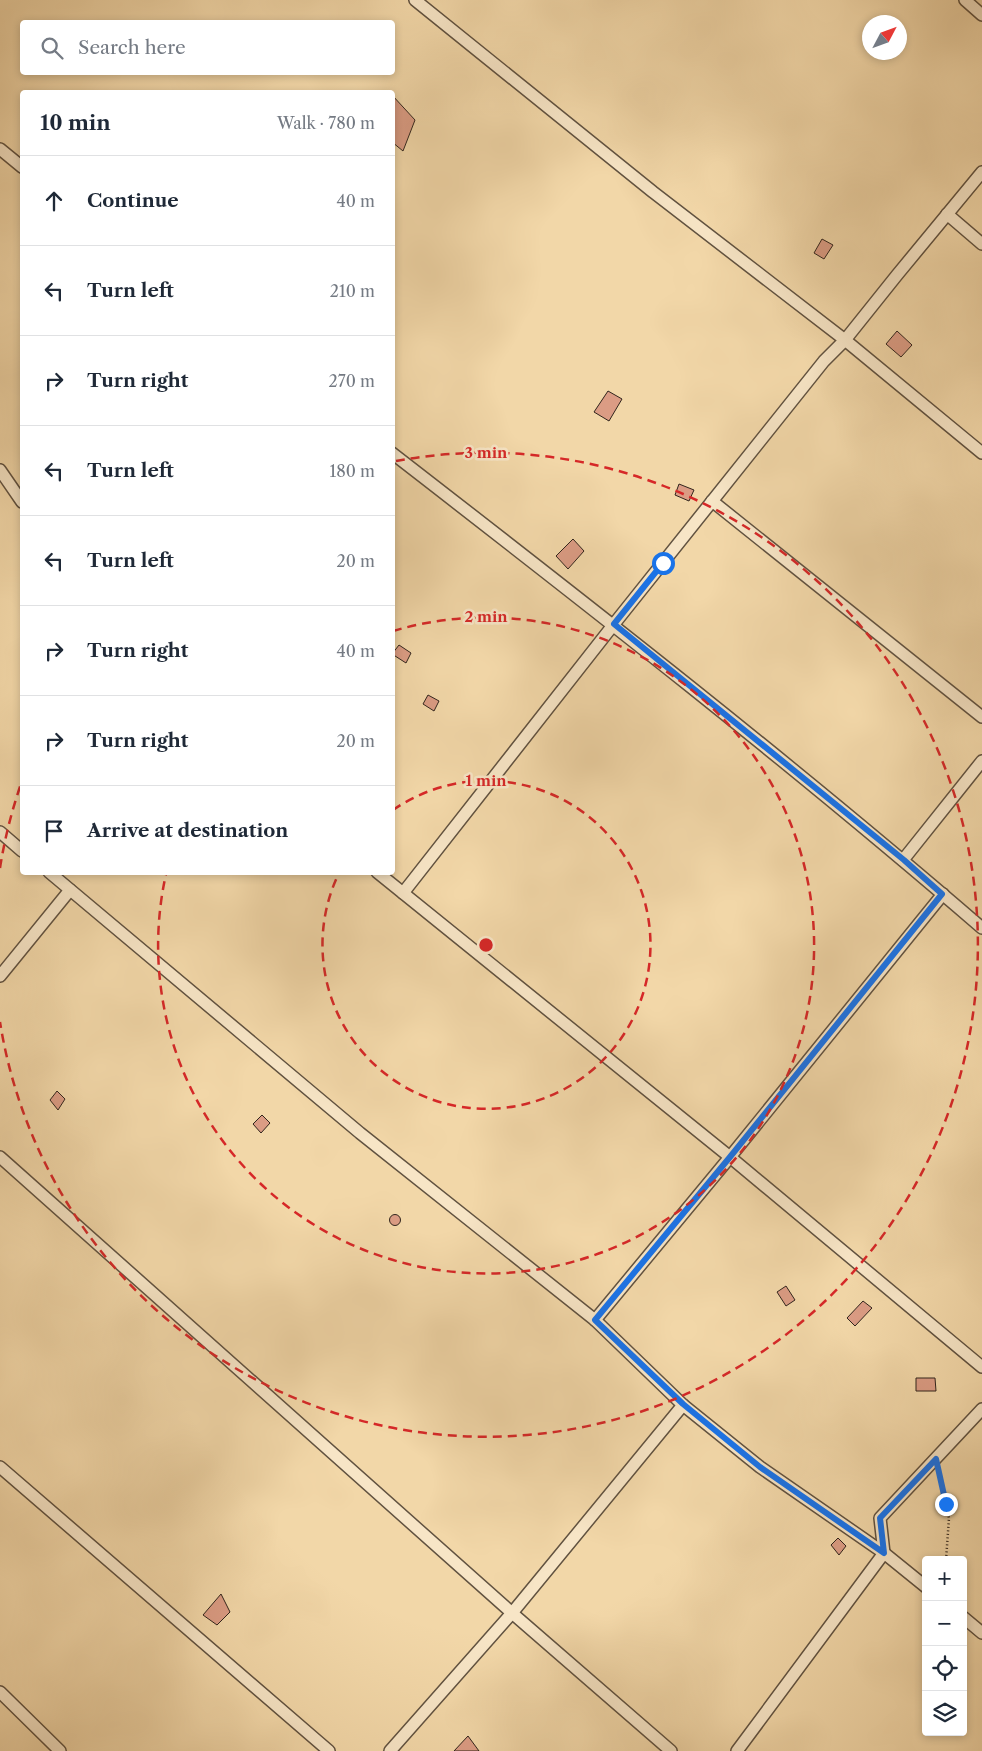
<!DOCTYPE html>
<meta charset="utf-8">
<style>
:root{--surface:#fff;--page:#f6f6f7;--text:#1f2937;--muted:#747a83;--line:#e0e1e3}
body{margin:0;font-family:"Libre Caslon Text",serif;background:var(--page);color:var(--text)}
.controls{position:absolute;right:15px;bottom:15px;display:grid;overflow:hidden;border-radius:5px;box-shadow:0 2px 8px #0003}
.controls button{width:45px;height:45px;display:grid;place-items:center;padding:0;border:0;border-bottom:1px solid var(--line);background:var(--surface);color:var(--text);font:25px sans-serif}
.compass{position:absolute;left:862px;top:15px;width:45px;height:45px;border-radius:50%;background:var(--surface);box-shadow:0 2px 8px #0003;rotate:49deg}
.stop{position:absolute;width:15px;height:15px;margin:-11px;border:4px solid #1a73e8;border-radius:50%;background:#fff}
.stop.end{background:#1a73e8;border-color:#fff;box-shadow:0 1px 5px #0008}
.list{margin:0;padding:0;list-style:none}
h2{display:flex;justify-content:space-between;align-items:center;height:65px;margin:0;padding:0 20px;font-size:21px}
h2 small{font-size:16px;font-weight:400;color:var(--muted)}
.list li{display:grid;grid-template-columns:32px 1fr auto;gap:15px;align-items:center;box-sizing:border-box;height:90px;padding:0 20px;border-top:1px solid var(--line)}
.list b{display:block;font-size:19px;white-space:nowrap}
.list em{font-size:16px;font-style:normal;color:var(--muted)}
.icon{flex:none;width:28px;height:28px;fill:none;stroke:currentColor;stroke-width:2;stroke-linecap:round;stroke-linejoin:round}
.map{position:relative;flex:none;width:982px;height:1751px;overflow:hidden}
.search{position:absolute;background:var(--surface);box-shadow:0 2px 8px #0003;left:20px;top:20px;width:375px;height:55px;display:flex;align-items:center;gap:12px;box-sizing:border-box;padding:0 18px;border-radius:5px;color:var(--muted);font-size:19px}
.panel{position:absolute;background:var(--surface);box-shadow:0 2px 8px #0003;left:20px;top:90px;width:375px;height:785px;border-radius:5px}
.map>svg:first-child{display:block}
.building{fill:#db9c84;stroke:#31251d}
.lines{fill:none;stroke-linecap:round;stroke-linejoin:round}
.street-casing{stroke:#615240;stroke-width:14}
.path{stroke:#31251d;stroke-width:2.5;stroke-dasharray:1 2.5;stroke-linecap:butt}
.street{stroke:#f7e5c6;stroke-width:11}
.route{stroke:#1a73e8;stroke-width:6}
.ring{fill:none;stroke:#d62828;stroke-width:2.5;stroke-dasharray:9 6}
.centre{fill:#d62828;stroke:#f7e5c6;stroke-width:2.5}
.ring-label{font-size:15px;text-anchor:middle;font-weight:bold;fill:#d62828;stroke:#f7e5c6;stroke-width:5;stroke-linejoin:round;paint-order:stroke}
</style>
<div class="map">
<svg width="982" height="1751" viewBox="0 0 982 1751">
<rect width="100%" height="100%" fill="#f2d7a8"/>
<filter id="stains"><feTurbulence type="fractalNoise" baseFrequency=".004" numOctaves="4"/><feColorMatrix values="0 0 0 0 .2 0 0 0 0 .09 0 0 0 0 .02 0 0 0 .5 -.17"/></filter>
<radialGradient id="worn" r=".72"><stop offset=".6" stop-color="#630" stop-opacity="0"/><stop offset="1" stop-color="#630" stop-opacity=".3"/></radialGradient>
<g class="building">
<polygon points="392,95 415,120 403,151 392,142"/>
<polygon points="822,239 833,245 824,259 814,253"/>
<polygon points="897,331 912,345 901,357 886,344"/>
<polygon points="608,391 622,399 609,421 594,412"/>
<polygon points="679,484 694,490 689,501 675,495"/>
<polygon points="573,539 584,551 568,569 556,556"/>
<polygon points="399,645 411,653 406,663 392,654"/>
<polygon points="428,695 439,701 434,711 423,704"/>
<polygon points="57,1091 65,1099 58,1110 50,1100"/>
<polygon points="262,1115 270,1123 261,1133 253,1124"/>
<circle cx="395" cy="1220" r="5.5"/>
<polygon points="786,1286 795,1300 786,1306 777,1292"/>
<polygon points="863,1301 872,1308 855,1326 847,1318"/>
<polygon points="916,1378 935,1378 936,1391 916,1391"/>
<polygon points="838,1538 846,1546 839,1555 831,1545"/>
<polygon points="221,1594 230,1612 217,1625 203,1615"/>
<polygon points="468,1736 479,1751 454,1751"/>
</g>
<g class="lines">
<g class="street-casing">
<g id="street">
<polyline points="415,0 653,192 845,340 982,453"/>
<polyline points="965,0 982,15"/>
<polyline points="0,149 22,167"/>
<polyline points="947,214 982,244"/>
<path d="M392,453C592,608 791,763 982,928"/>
<polyline points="0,470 22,502"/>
<polyline points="712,501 982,717"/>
<polyline points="0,832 22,851"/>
<polyline points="903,860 982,761"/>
<polyline points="49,872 360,1133 595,1320 683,1405 760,1467 884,1553 926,1587"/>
<polyline points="377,872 730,1157 982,1367"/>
<polyline points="403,893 614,624 824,361 845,340 897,275 982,172"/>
<polyline points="0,976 70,890"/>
<polyline points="0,1157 512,1613 671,1751"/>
<polyline points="595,1320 730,1157 943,894"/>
<polyline points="0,1467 329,1751"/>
<polyline points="963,1617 982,1633"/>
<polyline points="0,1692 60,1751"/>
<polyline points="390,1751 512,1613 683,1405"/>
<polyline points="737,1751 884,1553 880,1518 982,1409"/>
</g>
</g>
<polyline class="path" points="939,1472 949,1518 946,1560"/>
<use href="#street" class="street"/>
</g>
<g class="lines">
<polyline class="route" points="663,563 614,624 904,860 942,894 730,1157 595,1320 683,1404 760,1467 884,1553 880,1518 936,1459 946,1504"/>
</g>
<g class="ring">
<path d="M393 810A164 164 0 1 1 339 873"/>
<path d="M393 631A328 328 0 1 1 166 874"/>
<path d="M0 868A492 492 0 0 1 22 781M396 461A492 492 0 1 1 0 1022"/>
</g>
<circle cx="486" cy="945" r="8" class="centre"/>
<g class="ring-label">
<text x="486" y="458">3 min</text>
<text x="486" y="622">2 min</text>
<text x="486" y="786">1 min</text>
</g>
<rect width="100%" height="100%" filter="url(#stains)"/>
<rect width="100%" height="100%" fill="url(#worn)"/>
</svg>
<div class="controls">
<button>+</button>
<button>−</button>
<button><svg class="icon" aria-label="locate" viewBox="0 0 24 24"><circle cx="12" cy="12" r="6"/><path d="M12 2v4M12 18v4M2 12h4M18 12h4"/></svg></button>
<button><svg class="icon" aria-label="layers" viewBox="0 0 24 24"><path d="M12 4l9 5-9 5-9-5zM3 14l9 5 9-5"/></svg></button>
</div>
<svg class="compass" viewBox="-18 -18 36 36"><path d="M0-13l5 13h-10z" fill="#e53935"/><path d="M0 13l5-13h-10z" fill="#747a83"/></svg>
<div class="stop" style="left:663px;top:563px"></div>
<div class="stop end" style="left:946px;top:1504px"></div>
<div class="search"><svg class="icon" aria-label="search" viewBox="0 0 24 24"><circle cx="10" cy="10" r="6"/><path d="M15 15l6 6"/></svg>Search here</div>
<section class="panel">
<h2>10 min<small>Walk · 780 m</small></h2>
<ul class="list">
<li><svg class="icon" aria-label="ahead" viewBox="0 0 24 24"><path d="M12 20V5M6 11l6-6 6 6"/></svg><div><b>Continue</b></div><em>40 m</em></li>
<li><svg class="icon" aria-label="left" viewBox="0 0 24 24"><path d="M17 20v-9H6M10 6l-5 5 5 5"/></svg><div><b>Turn left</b></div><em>210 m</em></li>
<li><svg class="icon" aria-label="right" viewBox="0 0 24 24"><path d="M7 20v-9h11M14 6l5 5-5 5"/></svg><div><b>Turn right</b></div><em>270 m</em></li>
<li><svg class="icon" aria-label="left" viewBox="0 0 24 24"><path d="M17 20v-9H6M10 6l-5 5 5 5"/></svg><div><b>Turn left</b></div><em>180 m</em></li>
<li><svg class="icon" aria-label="left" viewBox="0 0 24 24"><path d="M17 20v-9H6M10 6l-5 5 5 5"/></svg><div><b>Turn left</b></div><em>20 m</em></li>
<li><svg class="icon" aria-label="right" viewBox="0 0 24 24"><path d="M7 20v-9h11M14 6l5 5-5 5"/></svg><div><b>Turn right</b></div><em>40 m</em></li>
<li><svg class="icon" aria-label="right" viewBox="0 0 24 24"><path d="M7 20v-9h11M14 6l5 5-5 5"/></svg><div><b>Turn right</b></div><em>20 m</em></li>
<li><svg class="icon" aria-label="arrive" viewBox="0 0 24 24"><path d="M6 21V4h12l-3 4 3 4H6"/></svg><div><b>Arrive at destination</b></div></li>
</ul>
</section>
</div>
